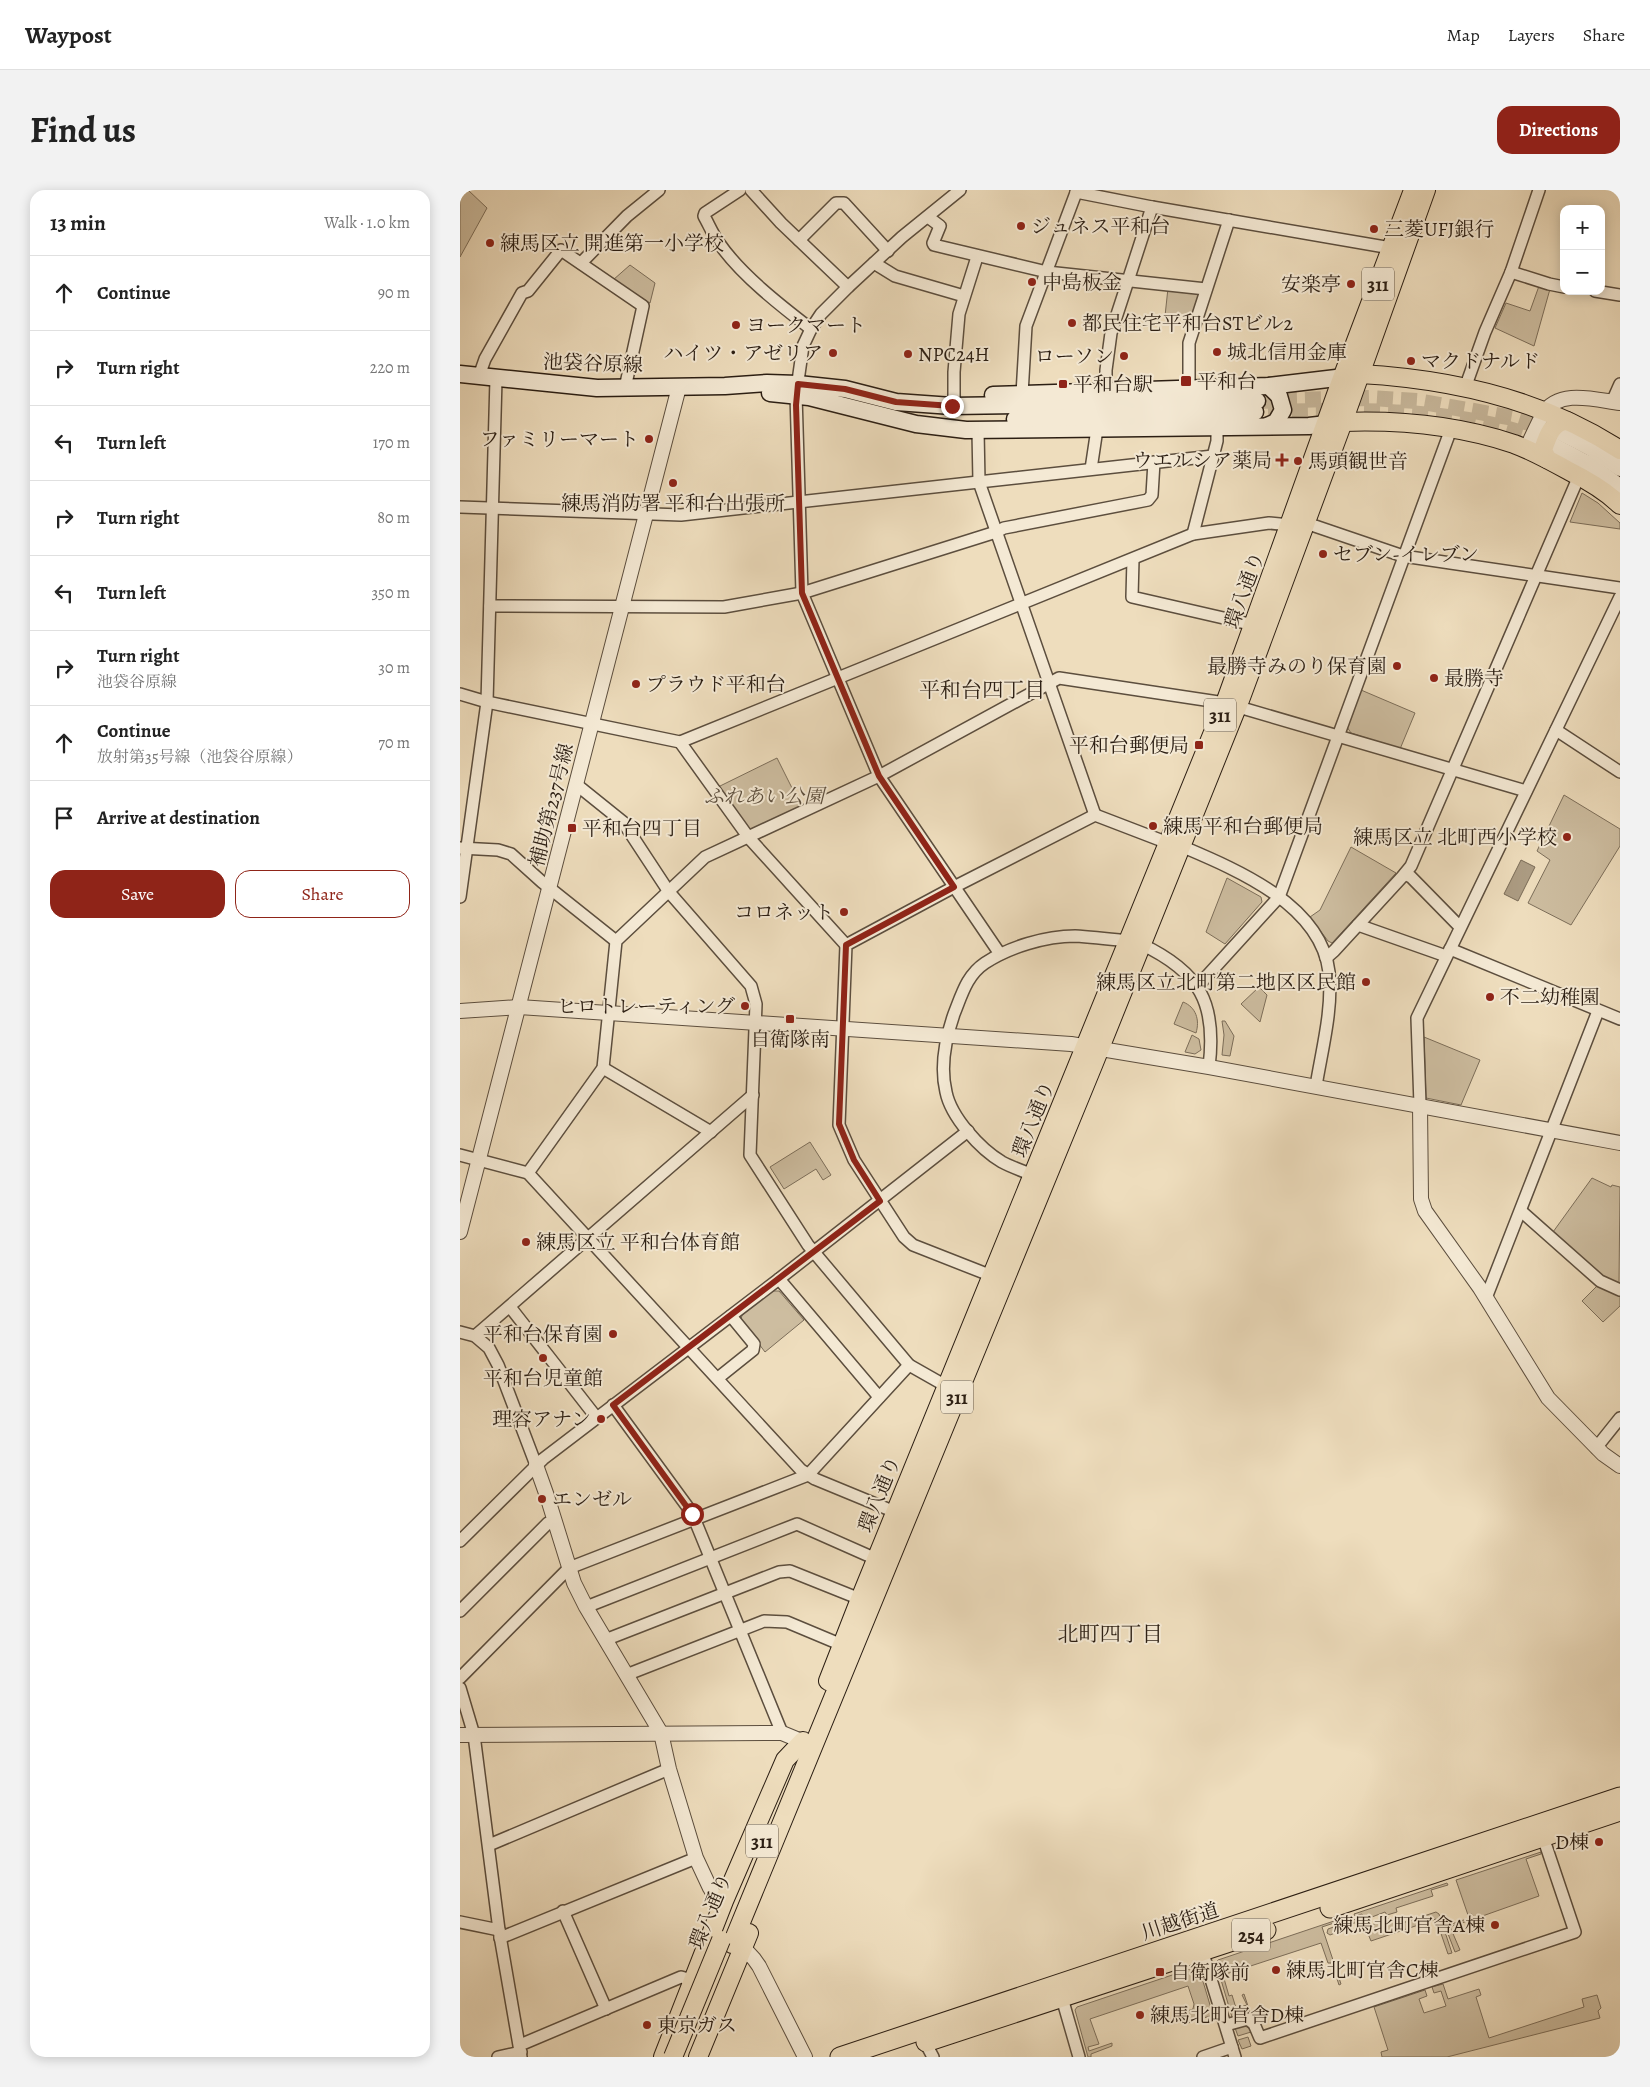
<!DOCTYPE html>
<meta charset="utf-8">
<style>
:root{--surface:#fff;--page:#f2f2f2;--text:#222;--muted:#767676;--line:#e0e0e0;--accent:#8f2418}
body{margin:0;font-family:Alegreya,"Noto Serif JP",serif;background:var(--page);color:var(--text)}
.controls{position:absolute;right:15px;top:15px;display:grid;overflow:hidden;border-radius:10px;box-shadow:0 2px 12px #0003}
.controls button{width:45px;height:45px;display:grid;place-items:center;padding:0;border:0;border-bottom:1px solid var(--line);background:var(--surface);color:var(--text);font:25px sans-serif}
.stop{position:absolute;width:15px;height:15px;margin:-11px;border:4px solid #8f2418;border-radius:50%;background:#fff}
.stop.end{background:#8f2418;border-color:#fff;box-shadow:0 1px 5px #0008}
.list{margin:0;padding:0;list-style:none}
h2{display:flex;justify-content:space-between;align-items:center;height:65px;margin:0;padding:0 20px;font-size:21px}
h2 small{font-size:16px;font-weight:400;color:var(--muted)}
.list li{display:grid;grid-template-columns:32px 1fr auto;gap:15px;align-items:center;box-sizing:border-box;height:75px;padding:0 20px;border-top:1px solid var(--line)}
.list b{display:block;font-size:19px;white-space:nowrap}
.list p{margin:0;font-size:16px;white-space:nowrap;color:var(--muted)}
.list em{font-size:16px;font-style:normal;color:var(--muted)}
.actions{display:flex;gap:10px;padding:15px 20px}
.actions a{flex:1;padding:11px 0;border:1px solid var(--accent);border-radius:15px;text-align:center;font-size:18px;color:var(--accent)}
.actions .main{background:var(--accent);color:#fff}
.icon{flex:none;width:28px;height:28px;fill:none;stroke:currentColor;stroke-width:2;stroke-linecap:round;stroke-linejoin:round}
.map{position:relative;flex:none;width:1160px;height:1867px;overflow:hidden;border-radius:15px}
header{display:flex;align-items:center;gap:30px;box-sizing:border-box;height:70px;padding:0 25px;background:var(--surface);border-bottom:1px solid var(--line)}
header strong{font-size:24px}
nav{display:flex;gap:28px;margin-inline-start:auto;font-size:18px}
.intro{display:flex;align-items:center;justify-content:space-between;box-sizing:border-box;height:120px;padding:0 30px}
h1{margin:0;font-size:35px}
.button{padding:12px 22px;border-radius:15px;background:var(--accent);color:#fff;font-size:18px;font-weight:700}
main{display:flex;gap:30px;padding:0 30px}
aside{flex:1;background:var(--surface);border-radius:15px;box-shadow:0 2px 12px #0003}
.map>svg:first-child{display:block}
.green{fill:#cdbda0;stroke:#7c6e5a}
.water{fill:#ac9c83;stroke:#786a56}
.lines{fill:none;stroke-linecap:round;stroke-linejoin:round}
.secondary-tunnel{stroke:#c7b79b;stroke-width:16;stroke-dasharray:16 8;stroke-linecap:butt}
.minor-casing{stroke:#5c4e3e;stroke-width:14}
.tertiary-casing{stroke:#5c4e3e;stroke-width:16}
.secondary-casing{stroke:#2b1e13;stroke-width:19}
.primary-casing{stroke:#2b1e13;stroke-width:20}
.trunk-casing{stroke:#2b1e13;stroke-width:21}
.minor{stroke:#f4e9d4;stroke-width:11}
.tertiary{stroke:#f4e9d4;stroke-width:14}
.secondary{stroke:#f4e9d4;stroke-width:16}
.primary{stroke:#eeddbd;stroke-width:18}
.trunk{stroke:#eeddbd;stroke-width:19}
.primary-bridge-casing{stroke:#2b1e13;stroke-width:20;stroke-linecap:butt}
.primary-bridge{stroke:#eeddbd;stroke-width:18}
.route{stroke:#8f2418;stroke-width:6}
.poi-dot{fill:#8f2418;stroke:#f4e9d4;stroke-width:2}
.labels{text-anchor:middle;stroke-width:4;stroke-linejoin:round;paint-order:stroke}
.shield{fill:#f4e9d4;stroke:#675b4d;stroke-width:1}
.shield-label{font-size:19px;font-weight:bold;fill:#2b1e13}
.poi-label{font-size:20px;fill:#2b1e13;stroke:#f4e9d4;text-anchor:start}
.street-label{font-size:20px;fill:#2b1e13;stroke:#f4e9d4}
.park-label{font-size:20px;font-style:italic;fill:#5c4e3d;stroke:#f4e9d4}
.neighbourhood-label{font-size:21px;fill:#2b1e13;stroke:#f4e9d4}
</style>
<header>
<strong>Waypost</strong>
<nav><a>Map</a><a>Layers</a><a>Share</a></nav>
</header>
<div class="intro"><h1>Find us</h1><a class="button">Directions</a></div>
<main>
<aside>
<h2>13 min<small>Walk · 1.0 km</small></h2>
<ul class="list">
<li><svg class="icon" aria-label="ahead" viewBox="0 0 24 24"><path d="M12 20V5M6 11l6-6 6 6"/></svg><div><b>Continue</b></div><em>90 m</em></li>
<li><svg class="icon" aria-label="right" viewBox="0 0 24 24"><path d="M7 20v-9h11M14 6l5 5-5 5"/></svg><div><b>Turn right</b></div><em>220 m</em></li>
<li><svg class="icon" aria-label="left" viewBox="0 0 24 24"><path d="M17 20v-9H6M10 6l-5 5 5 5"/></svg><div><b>Turn left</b></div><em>170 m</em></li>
<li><svg class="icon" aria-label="right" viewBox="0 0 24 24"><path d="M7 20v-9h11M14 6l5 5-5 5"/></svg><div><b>Turn right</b></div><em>80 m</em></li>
<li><svg class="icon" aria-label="left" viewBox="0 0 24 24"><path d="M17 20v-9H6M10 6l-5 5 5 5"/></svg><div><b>Turn left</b></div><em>350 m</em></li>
<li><svg class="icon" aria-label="right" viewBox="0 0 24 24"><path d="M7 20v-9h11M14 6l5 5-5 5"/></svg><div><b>Turn right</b><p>池袋谷原線</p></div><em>30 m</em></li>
<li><svg class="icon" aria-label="ahead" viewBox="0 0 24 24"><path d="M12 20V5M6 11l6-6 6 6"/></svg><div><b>Continue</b><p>放射第35号線（池袋谷原線）</p></div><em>70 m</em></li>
<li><svg class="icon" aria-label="arrive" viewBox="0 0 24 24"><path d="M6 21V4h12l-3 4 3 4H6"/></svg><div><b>Arrive at destination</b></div></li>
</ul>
<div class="actions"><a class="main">Save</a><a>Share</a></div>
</aside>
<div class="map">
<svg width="1160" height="1867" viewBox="0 0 1160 1867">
<rect width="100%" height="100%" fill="#eeddbd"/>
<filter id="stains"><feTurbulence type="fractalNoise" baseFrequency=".004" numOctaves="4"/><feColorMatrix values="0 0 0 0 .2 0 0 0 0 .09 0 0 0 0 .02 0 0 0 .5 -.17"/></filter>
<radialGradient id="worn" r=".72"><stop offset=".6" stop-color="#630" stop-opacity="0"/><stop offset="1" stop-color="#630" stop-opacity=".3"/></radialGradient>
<g class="green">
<polygon points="0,0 8,0 27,18 0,67"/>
<polygon points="170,75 195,93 190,113 153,90"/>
<polygon points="1079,96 1090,99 1074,156 1035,138 1046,113 1070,121"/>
<polygon points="708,98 741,101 734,127 705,126"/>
<polygon points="1122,303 1138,313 1160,333 1160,339 1110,332"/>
<polygon points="901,500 955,523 940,559 891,543 887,537"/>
<polygon points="317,568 342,618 294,641 289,640 258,597"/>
<polygon points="1104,605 1160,639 1160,656 1111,735 1068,713 1090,670 1077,661"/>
<polygon points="891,657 936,683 872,753 868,751 850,727 860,720"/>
<polygon points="767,688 801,707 802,712 765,754 746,742"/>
<polygon points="799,797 807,805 800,832 781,814"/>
<path d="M723,812C736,817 740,830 736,843L714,834Z"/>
<polygon points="762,831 765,831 774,846 770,866 762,865 764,845"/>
<polygon points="732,845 739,849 741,860 735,864 725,862"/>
<polygon points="964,847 1020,870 1001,915 966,908"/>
<polygon points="350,952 371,985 363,990 356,979 324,999 310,977"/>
<polygon points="1132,988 1151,997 1152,995 1160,997 1159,1093 1142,1086 1093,1042"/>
<polygon points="1137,1096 1160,1106 1160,1116 1143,1132 1122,1111"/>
<polygon points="313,1101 319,1101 344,1130 305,1162 281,1130 282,1125"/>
<polygon points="1081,1662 1081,1664 1066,1669 1079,1706 1014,1729 1012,1724 1008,1725 996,1690"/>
<polygon points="987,1693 988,1695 971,1700 973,1706 936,1718 937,1722 927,1725 925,1722 904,1730 902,1724 895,1726 894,1724"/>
<polygon points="976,1722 979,1724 992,1763 988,1764 976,1729 911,1751 906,1739 908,1736 932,1728 936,1735"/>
<polygon points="886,1727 886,1729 862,1737 881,1794 879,1795 872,1773 868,1773 861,1753 763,1785 769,1806 772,1805 776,1818 787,1815 782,1805 784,1804 790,1822 772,1827 756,1773 758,1770"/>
<polygon points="1010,1728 1011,1730 992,1736 991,1739 1000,1760 995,1762 985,1736"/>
<polygon points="896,1729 898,1729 900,1731 875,1740 875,1743 870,1745 867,1743 868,1739"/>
<polygon points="736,1777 739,1778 753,1825 725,1834 722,1833 719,1824 733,1819 734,1814 728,1796 630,1829 639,1854 628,1857 629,1861 652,1853 652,1856 631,1864 631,1867 628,1867 615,1820 617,1817"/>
<polygon points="983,1794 988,1809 1019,1799 1021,1805 1016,1807 1029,1848 1124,1817 1122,1809 1137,1805 1141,1818 1138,1821 1140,1828 987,1867 922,1867 921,1862 928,1860 914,1817 965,1800 967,1806 959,1809 964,1823 986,1816 981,1801 974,1803 972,1797"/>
<polygon points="783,1836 788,1837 791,1842 778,1846 775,1838"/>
<polygon points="788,1847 791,1856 782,1859 778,1850"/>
</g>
<polygon class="water" points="1061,670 1075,677 1058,711 1044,704"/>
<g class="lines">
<g class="secondary-tunnel">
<polyline points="797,211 911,208 957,211 1053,228 1091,240"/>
<path d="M808,222C895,220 1005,217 1085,252"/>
</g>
<g class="minor-casing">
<g id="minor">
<path d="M280,0L245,23L244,26C249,35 253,45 259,53C280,84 321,116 351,139"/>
<polyline points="291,0 321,33 388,97"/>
<polyline points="500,0 442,47 388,97 361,124 351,139 343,156 336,205 342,403 419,586 540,764"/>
<polyline points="616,2 692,17 931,58"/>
<polyline points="468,27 480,36 473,53 474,55 587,82 746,99"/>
<polyline points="339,50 376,13 384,13 428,61"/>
<polyline points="121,73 167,26 199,0"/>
<polyline points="414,73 435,86 504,106"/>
<polyline points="1051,82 1089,94 1104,97"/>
<polyline points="1135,101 1160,105"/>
<polyline points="19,186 25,169 62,103 68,101 101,60 183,116 165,198"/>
<polyline points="1005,198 1025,142 1051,82 1079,0"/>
<polyline points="729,200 729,153 769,30"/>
<polyline points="646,201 646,180 651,143 692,17"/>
<polyline points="562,204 566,136 617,0"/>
<polyline points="1152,212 1160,194"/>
<polyline points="494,216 494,182 499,124 517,67"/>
<polyline points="518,241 519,292 635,625"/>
<polyline points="631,279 637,239"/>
<polyline points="0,317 221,325 753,266"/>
<polyline points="846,333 943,366 1160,398"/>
<polyline points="733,344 757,251 757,236"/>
<polyline points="673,369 672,407 794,435"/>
<polyline points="30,416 264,417 342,403 536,342 544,338 688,310 692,305 694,272"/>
<polyline points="0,504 27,512 220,552 733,344 809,333 830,335"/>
<polyline points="1096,540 1160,582"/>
<polyline points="220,552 289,648 386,755"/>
<polyline points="117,595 163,632 209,702 291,796 296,814 290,965 348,1055 449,1175 486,1196"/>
<path d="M721,656C775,679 861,714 869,782C873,819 862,859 856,896"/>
<polyline points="0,658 38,660 51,664 82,692 156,751"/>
<polyline points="945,684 951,687 1000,737"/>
<polyline points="0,707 27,512 36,189"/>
<polyline points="898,735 986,766"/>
<path d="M681,754C740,782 757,813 749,877"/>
<polyline points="990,759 1160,829"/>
<polyline points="866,768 874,761 942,687 951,676 1119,286"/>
<polyline points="737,797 819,707 991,239"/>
<polyline points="143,878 251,942"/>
<polyline points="960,915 957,828 1160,407"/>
<polyline points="0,965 68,983 341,1280 355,1289 435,1322"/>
<polyline points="68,983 143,878 156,751 245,667 419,586 599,488 765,513 1066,601"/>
<path d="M573,985C563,981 551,977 542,972C520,959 491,927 486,902C480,877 486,847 494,824C502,804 507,785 525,773C549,757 586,746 615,746C632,747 650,749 668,751"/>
<polyline points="1061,1021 1140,1091 1160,1100"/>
<polyline points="532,1086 453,1055 444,1047 394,970 379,935 386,755 494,697 635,625 708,653"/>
<polyline points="319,1089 419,1207"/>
<polyline points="1026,1108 1138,821"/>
<polyline points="50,1117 136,1227"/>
<polyline points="0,1142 15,1146 29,1158 38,1175 76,1275"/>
<polyline points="15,1146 293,905"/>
<polyline points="258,1188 293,1160 294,1154 271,1126"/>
<polyline points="153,1215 232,1323 322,1543"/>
<polyline points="1136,1258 1160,1228"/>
<polyline points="0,1351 83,1269 319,1089 508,941"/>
<polyline points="126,1417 337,1334 416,1369"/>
<polyline points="0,1421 88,1333 95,1331"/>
<polyline points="145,1450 319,1382 330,1381 400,1409"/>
<polyline points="166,1485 304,1431 327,1432 382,1455"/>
<polyline points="0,1488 109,1378 348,1285 449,1175"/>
<polyline points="0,1498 14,1545 39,1740 61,1867"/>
<polyline points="29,1655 209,1579"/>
<polyline points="103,1721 146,1819"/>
<polyline points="0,1732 39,1740"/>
<polyline points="40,1748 236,1668"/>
<polyline points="741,1757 775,1867"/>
<polyline points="602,1808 619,1867"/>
<polyline points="766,1835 788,1829 794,1834 800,1848 1115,1742 1083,1647"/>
<polyline points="465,1852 473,1867"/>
<polyline points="60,1855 221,1787 232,1790"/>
<polyline points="38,1867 61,1862"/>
<polyline points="743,1867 772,1857"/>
</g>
</g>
<g class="tertiary-casing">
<g id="tertiary">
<path d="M1066,259C1072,247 1077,235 1083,224C1099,198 1136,210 1160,213"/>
<polyline points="0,821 59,817 611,854 749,877 1160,953"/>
<polyline points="960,915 961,1009 965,1021 1020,1098 1088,1208 1143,1264 1160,1276"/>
<polyline points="0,1042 219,197"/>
<polyline points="76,1275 87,1306 114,1393 126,1417 201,1543 209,1579 236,1668 250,1698 256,1708 264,1711"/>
<polyline points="0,1545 322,1543 351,1555"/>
<polyline points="283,1757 294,1769 299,1776 345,1867"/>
</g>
</g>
<g class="secondary-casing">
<g id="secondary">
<polyline points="0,184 137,198 265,196 307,193 338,194 385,199 436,212 492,216 797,211"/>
<polyline points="310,203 349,207 456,234 506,240 849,236 876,233"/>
<polyline points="533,205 809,196 893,186"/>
<polyline points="555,229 795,222"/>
<polyline points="807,236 816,232 823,220 819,206 809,196"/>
<polyline points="1102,243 1131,258 1160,278"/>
<polyline points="1094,256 1128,274 1160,297"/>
</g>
</g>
<g class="primary-casing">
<g id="primary">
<path d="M900,184C990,189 1084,210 1160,260"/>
<path d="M883,232C940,230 1000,236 1054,254C1073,261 1091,271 1109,281C1127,290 1146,301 1160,315"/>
<path d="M1087,269L1083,260C1087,248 1092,231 1107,231"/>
<polyline points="368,1491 400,1409 765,513 882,188 952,3"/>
<polyline points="272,1754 634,873 780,510 883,232 966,0"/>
<polyline points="203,1867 264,1711 325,1570 343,1551"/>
<polyline points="238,1867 289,1743"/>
</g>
</g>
<g class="trunk-casing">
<g id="trunk">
<polyline points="870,1718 1160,1621"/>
<polyline points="466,1852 806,1740"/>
<polyline points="380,1867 1160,1607"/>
</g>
</g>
<use href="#minor" class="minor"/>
<use href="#tertiary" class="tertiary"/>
<use href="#secondary" class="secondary"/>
<use href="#primary" class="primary"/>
<use href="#trunk" class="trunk"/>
<g class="primary-bridge-casing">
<polyline id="primary-bridge" points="213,1867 261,1750"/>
</g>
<use href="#primary-bridge" class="primary-bridge"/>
</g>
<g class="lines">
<polyline class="route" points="232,1324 153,1215 420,1011 394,970 379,934 386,755 494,697 419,586 342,403 336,215 338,194 385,199 436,212 492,216"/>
</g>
<g class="poi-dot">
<circle cx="561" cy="36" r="5"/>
<circle cx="914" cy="39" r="5"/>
<circle cx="30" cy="53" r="5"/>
<circle cx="572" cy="92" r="5"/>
<circle cx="891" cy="94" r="5"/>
<circle cx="612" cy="133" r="5"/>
<circle cx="276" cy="135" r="5"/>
<circle cx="757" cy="162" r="5"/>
<circle cx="373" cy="163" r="5"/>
<circle cx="448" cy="164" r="5"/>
<circle cx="664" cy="166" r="5"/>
<circle cx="951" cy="171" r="5"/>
<rect x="720" y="185" width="12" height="12" rx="2.5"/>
<rect x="598" y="189" width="10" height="10" rx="2.5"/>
<circle cx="189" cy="249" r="5"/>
<path d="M819.5 262.5h5v5h5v5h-5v5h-5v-5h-5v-5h5z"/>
<circle cx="838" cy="271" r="5"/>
<circle cx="213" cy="293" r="5"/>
<circle cx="863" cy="364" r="5"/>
<circle cx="937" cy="476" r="5"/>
<circle cx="974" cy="488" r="5"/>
<circle cx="176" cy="494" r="5"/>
<rect x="734" y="550" width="10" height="10" rx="2.5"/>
<circle cx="693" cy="636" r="5"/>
<rect x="107" y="633" width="10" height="10" rx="2.5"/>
<circle cx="1107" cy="647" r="5"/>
<circle cx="384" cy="722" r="5"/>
<circle cx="906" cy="792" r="5"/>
<circle cx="1030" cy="807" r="5"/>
<circle cx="285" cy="816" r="5"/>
<rect x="325" y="824" width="10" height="10" rx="2.5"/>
<circle cx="66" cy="1052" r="5"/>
<circle cx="153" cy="1144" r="5"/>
<circle cx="83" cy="1168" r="5"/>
<circle cx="141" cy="1229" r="5"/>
<circle cx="82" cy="1309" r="5"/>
<circle cx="1139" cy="1652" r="5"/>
<circle cx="1035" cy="1735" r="5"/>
<circle cx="816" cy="1780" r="5"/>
<rect x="695" y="1777" width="10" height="10" rx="2.5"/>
<circle cx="680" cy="1825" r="5"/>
<circle cx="187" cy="1835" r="5"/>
</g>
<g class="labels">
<g class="shield">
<rect x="902" y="77.5" width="32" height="33" rx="4"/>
<rect x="744" y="508.5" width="32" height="33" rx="4"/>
<rect x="481" y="1190.5" width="32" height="33" rx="4"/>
<rect x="286" y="1634.5" width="32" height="33" rx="4"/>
<rect x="772" y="1728.5" width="38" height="33" rx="4"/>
</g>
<g class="shield-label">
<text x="918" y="101">311</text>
<text x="760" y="532">311</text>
<text x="497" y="1214">311</text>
<text x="302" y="1658">311</text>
<text x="791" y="1752">254</text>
</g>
<g class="poi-label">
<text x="571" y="43">ジュネス平和台</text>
<text x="924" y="46">三菱UFJ銀行</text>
<text x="40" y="60">練馬区立 開進第一小学校</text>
<text x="582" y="99">中島板金</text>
<text x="881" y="101" text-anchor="end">安楽亭</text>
<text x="622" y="140">都民住宅平和台STビル2</text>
<text x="286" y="142">ヨークマート</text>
<text x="767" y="169">城北信用金庫</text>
<text x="363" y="170" text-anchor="end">ハイツ・アゼリア</text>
<text x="458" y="171">NPC24H</text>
<text x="654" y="173" text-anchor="end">ローソン</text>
<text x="961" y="178">マクドナルド</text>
<text x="737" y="198">平和台</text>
<text x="613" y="201">平和台駅</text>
<text x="179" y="256" text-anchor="end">ファミリーマート</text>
<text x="812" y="277" text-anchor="end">ウエルシア薬局</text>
<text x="848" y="278">馬頭観世音</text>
<text x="213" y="320" text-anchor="middle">練馬消防署 平和台出張所</text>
<text x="873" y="371">セブン-イレブン</text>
<text x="927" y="483" text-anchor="end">最勝寺みのり保育園</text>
<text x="984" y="495">最勝寺</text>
<text x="186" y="501">プラウド平和台</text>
<text x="729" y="562" text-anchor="end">平和台郵便局</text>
<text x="703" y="643">練馬平和台郵便局</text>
<text x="122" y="645">平和台四丁目</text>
<text x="1097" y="654" text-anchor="end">練馬区立 北町西小学校</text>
<text x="374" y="729" text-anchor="end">コロネット</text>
<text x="896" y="799" text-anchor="end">練馬区立北町第二地区区民館</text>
<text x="1040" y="814">不二幼稚園</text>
<text x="275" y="823" text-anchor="end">ヒロトレーティング</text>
<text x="330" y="856" text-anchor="middle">自衛隊南</text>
<text x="76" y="1059">練馬区立 平和台体育館</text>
<text x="143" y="1151" text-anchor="end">平和台保育園</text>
<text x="83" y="1195" text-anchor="middle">平和台児童館</text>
<text x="131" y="1236" text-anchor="end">理容アナン</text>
<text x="92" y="1316">エンゼル</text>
<text x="1129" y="1659" text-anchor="end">D棟</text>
<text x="1025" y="1742" text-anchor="end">練馬北町官舎A棟</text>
<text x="826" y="1787">練馬北町官舎C棟</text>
<text x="710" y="1789">自衛隊前</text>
<text x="690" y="1832">練馬北町官舎D棟</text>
<text x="197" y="1842">東京ガス</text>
</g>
<g class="street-label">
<text transform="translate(133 173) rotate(2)" y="7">池袋谷原線</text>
<text transform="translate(784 400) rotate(-70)" y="7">環八通り</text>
<text transform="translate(91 615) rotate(-76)" y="7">補助第237号線</text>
<text transform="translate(573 929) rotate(-68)" y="7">環八通り</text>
<text transform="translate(419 1304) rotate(-68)" y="7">環八通り</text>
<text transform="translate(250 1721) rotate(-68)" y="7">環八通り</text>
<text transform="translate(720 1731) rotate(-18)" y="7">川越街道</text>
</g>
<g class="park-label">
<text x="304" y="613">ふれあい公園</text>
</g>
<g class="neighbourhood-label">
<text x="522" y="507">平和台四丁目</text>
<text x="650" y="1451">北町四丁目</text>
</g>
</g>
<rect width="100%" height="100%" filter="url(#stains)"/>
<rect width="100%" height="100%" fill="url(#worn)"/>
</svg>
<div class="controls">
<button>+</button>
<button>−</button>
</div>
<div class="stop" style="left:232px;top:1324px"></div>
<div class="stop end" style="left:492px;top:216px"></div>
</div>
</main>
